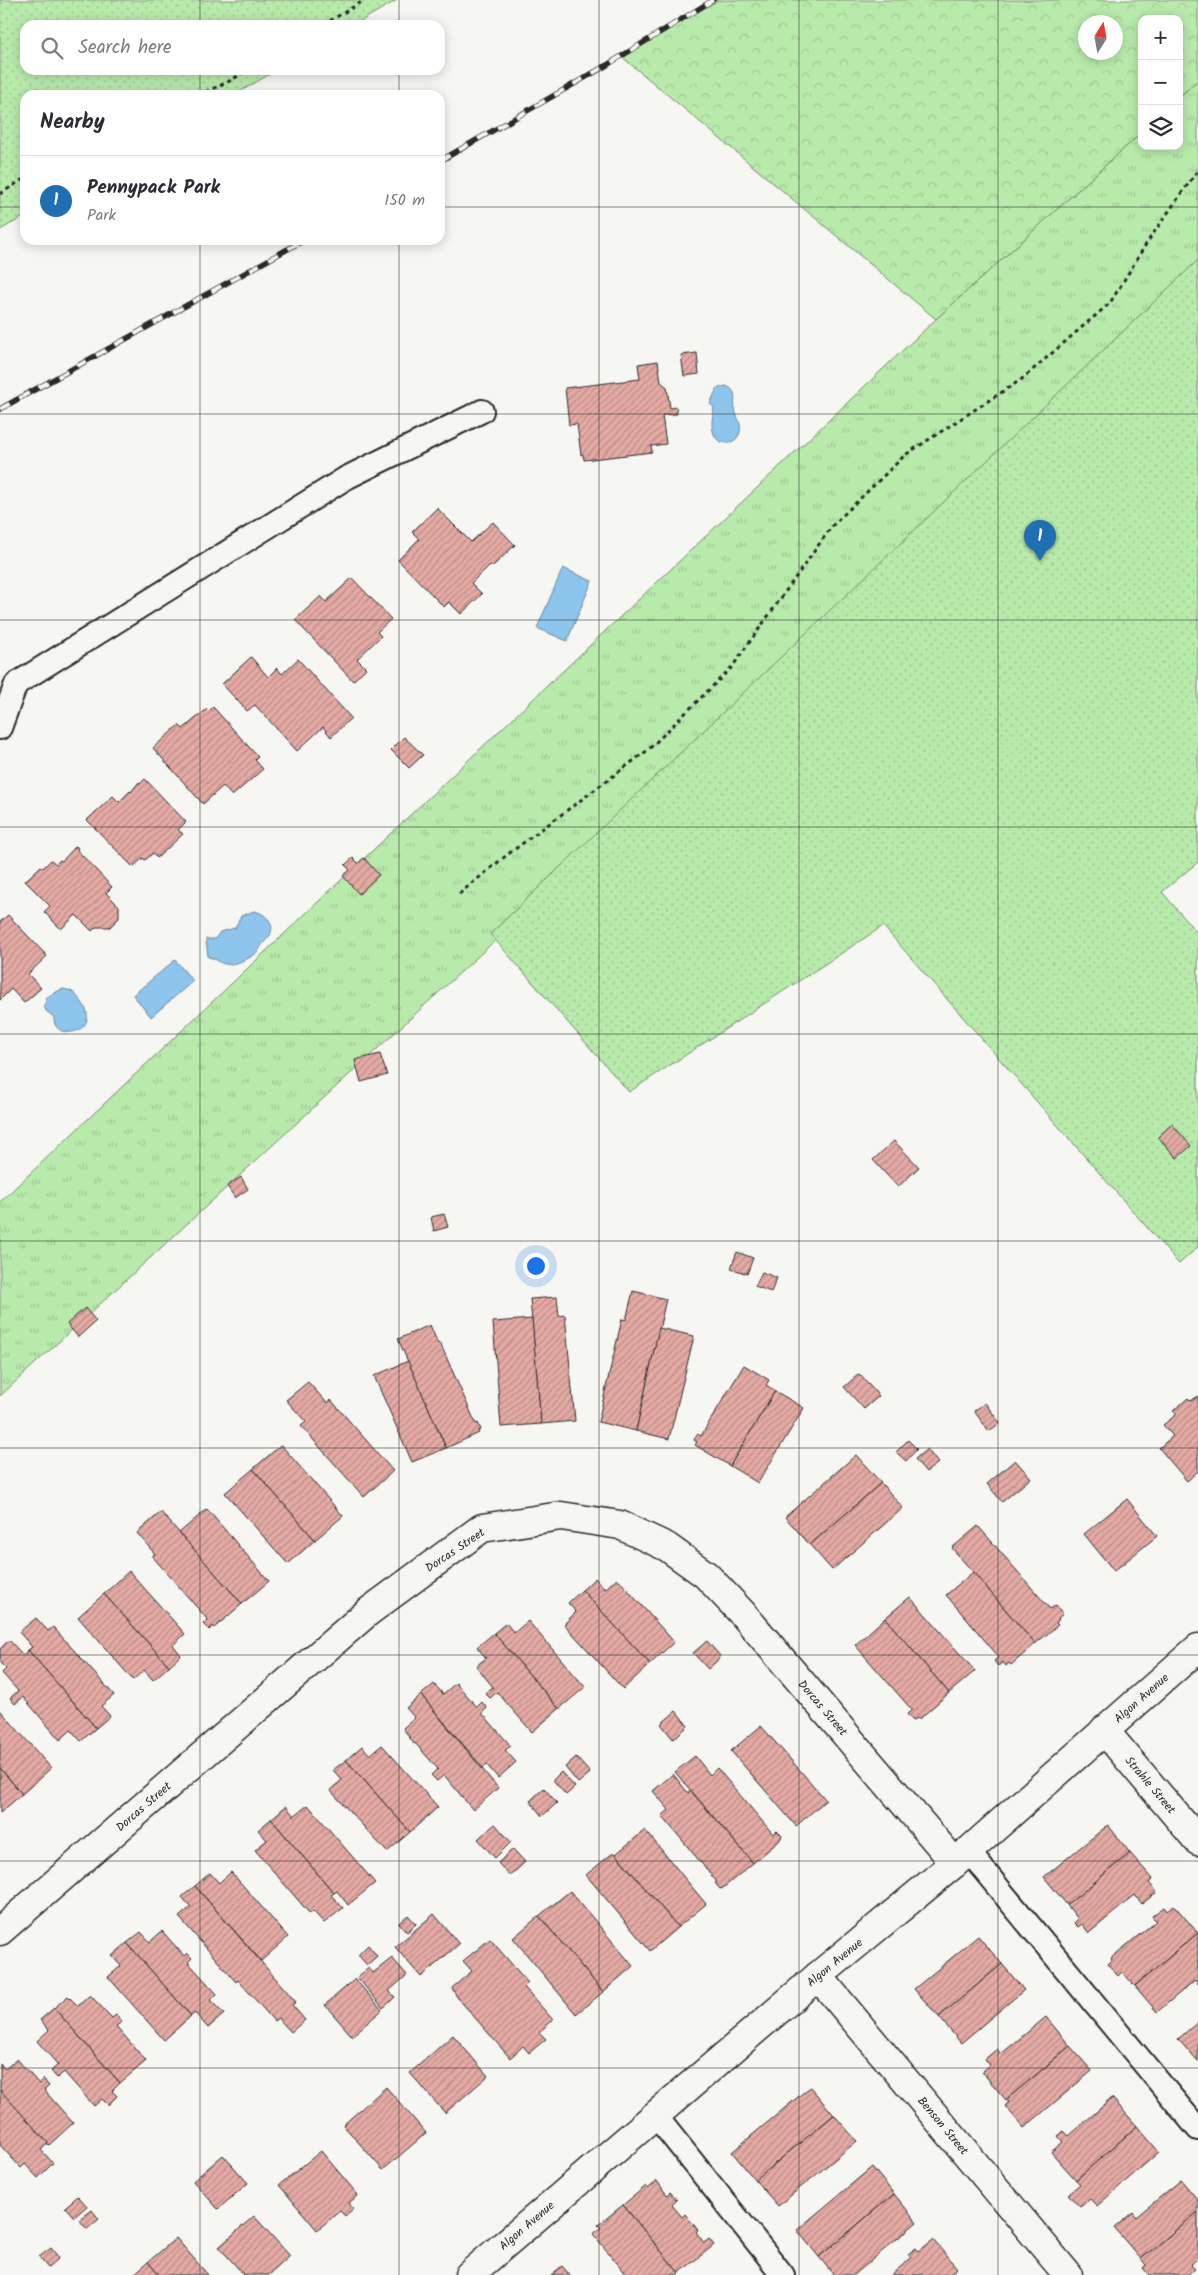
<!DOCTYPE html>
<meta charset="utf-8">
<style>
:root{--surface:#fff;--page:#f2f2f3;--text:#2b2b33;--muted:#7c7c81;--line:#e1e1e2;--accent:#1f6fb2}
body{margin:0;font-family:Kalam,sans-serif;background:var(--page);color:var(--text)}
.controls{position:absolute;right:15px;top:15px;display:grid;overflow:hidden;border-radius:10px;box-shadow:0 2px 12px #0003}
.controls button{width:45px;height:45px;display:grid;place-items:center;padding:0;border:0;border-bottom:1px solid var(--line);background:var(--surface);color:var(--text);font:25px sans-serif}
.compass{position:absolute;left:1078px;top:15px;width:45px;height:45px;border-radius:50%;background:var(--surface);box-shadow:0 2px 12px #0003;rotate:11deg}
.you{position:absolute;left:535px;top:1265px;width:18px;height:18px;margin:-12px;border:4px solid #fff;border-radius:50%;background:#1a73e8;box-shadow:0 0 0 8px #1a73e833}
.badge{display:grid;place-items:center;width:32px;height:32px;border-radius:50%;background:var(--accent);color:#fff;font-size:16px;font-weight:700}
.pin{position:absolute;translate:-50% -41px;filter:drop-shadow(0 1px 2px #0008)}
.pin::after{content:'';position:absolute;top:26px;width:18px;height:15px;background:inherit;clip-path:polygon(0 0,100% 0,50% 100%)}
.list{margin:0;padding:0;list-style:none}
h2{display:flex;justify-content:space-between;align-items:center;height:65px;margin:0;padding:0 20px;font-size:21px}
h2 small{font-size:16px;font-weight:400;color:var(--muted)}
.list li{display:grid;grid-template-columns:32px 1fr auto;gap:15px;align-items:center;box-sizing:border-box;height:90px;padding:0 20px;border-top:1px solid var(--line)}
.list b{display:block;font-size:19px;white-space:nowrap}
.list p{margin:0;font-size:16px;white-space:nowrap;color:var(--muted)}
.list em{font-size:16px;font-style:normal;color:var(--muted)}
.icon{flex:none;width:28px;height:28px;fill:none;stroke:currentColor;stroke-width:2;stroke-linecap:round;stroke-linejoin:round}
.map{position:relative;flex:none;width:1198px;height:2275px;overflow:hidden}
.search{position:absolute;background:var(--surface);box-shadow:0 2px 12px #0003;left:20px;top:20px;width:425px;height:55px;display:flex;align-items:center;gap:12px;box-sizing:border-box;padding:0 18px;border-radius:15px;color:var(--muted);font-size:19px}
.panel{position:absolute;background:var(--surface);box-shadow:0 2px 12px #0003;left:20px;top:90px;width:425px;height:155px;border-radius:15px}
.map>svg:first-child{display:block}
.grass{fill:url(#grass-tufts);stroke:#728a6b}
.forest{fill:url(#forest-crowns);stroke:#728a6b;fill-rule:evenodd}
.park{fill:url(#park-dots);stroke:#728a6b}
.water{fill:#8ec5ec;stroke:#66879f}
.building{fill:url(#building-hatch);stroke:#2b2b2b}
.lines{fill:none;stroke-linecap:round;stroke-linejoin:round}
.lane-casing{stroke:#2b2b2b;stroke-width:26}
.street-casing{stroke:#2b2b2b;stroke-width:31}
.secondary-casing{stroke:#2b2b2b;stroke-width:31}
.path{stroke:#2b2b2b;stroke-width:3;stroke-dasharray:4 4;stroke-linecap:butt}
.lane{stroke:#f6f6f2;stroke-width:22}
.street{stroke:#f6f6f2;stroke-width:28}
.secondary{stroke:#f6f6f2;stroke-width:28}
.rail-casing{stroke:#2b2b2b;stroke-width:5.5}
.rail{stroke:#f6f6f2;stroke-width:4;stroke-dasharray:11;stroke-linecap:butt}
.grid{fill:none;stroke:#2b2b2b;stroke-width:1;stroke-opacity:0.55}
.labels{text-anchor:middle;stroke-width:5;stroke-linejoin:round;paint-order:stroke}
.street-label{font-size:12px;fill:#2b2b2b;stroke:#f6f6f2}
</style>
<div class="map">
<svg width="1198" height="2275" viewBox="0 0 1198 2275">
<defs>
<pattern id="grass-tufts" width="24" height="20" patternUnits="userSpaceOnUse" patternTransform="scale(1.25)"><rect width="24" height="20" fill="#b8eaab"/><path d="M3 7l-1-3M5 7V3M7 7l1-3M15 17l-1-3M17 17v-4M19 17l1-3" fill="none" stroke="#9ec993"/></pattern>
<pattern id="forest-crowns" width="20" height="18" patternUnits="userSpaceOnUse" patternTransform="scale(1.25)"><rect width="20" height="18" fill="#b8eaab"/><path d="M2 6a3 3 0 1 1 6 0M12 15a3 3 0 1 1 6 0" fill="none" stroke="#9ec993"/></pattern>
<pattern id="park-dots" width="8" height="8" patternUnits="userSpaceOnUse" patternTransform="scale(1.25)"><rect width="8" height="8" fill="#b8eaab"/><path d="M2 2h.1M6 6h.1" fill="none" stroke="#9ec993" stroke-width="1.8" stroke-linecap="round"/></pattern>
<pattern id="building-hatch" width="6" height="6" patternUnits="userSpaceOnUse" patternTransform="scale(1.25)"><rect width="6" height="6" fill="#e5aaa4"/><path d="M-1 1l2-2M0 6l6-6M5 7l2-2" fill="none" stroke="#ba8b86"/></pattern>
</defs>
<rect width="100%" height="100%" fill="#f6f6f2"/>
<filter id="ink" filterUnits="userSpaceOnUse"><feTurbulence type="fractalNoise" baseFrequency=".02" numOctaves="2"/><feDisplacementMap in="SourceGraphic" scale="10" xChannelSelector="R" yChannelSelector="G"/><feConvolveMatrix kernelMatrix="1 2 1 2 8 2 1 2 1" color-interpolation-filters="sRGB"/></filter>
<g filter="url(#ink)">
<polygon class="grass" points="1198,80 1198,280 513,924 0,1396 0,1202 936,319 1142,132 1142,146 1179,146 1179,97"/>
<path class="forest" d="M718,0H1198V80L1179,97V19H1142V132L936,319L621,56ZM1086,22H1116V52H1086Z"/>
<g class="park">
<polygon points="0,0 397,0 354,25 25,25 25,70 277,70 234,95 25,95 25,216 0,230"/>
<polygon points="1198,260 1198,862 1162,892 1198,934 1198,1247 1179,1264 883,926 629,1092 490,934"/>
</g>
<g class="water">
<path d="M726,386C739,391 733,399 735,409C736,417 742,423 740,432C737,445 718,447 714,434C710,424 713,416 714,407L710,404L717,388Z"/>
<polygon points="563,568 592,581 567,641 537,628"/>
<path d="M254,911C265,913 276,923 270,935C266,941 261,944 258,952C251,958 234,966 225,964C218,963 217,958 208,957L206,939H215L220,932L235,928L241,916Z"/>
<polygon points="175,960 193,981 151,1017 133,995"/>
<path d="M62,989C73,990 74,993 81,1001C105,1033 52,1044 54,1017L46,1011L44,1006L47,997Z"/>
</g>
<g class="building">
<polygon points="697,353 699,374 684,376 681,355"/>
<polygon points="658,361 661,382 667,387 670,408 676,407 677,414 662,415 666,444 651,446 652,452 584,460 583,454 581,455 577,424 569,425 565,388 640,379 638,364"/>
<polygon points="437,508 471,542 493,522 515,545 492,567 490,565 471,583 482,594 461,614 449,602 444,607 398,560 419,539 412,532"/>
<polygon points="352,578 391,619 377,632 381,636 357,659 366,668 353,681 295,620 321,596 326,602"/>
<polygon points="251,657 268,677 277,668 282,674 298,659 351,718 331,737 323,727 297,751 255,705 247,711 222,684"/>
<polygon points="213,707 258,757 255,760 263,769 232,796 223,786 203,804 153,748 179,725 183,729 207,709 209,711"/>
<polygon points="404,737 423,755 409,768 391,750"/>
<polygon points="145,779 186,822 178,830 183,834 157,858 153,853 145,860 143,858 133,867 87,820 113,796 119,802 130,791 131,792 139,782 140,784"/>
<polygon points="76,846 78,848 77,850 112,887 106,893 119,906 119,918 110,927 96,927 92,931 76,915 61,929 44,912 50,906 25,881 41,866 43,868 51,860 56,864 60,860 62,861"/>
<polygon points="353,858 358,863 364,858 379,875 359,894 343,876 350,870 345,865"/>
<polygon points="8,915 47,956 28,974 41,988 24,1003 11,989 0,1000 0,922"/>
<polygon points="380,1054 387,1075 361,1082 355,1060"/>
<polygon points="1172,1124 1191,1146 1177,1158 1158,1137"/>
<polygon points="894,1141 919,1167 898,1187 873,1160"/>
<polygon points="241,1177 248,1189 235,1198 227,1186"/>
<polygon points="444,1214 448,1227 434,1231 431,1217"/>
<polygon points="737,1252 753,1258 747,1274 731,1268"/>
<polygon points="762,1272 777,1278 771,1292 755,1286"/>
<polygon points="633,1291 666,1299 636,1431 598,1422 622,1319 626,1320"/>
<polygon points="557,1297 559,1316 565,1315 575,1421 541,1424 530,1299"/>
<polygon points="85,1308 96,1321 78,1337 67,1324"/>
<polygon points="532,1319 541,1424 501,1427 493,1322"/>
<polygon points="430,1325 438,1344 440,1343 476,1424 478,1423 481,1430 478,1431 479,1433 446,1448 398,1339"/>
<polygon points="659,1328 694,1336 669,1439 636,1431"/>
<polygon points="408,1361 446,1448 412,1462 374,1376"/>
<polygon points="744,1365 769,1380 766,1385 775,1391 730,1466 695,1445 697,1442 694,1440 697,1434 701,1436"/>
<polygon points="859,1374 879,1396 864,1409 844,1387"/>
<polygon points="308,1382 327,1403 331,1400 393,1471 364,1497 301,1426 306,1422 286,1400"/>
<polygon points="775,1391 804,1408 758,1483 730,1466"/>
<polygon points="1198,1396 1198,1471 1187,1481 1159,1448 1173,1436 1163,1425 1177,1414 1173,1411 1188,1398 1191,1401"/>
<polygon points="985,1403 1000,1423 989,1431 974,1411"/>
<polygon points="908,1440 917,1449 906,1461 896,1452"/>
<polygon points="281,1445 343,1516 315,1540 253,1469"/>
<polygon points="927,1449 938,1463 926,1472 915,1459"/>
<polygon points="856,1455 881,1483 810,1545 785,1517"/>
<polygon points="1015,1460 1031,1478 1002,1502 987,1484"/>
<polygon points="253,1469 315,1540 288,1564 225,1493"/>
<polygon points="881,1483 903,1508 832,1570 810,1545"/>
<polygon points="1127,1499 1157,1536 1114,1571 1084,1534"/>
<polygon points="207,1509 269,1581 242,1604 179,1533"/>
<polygon points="161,1512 242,1604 214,1628 213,1626 209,1630 203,1624 208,1620 152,1556 155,1554 137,1533"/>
<polygon points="978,1526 1050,1609 1056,1605 1063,1614 1058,1618 1059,1619 1056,1623 1058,1625 1035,1644 952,1548"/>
<polygon points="129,1571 185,1634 173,1645 181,1655 169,1666 104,1594"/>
<polygon points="973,1572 1035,1644 1011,1665 1009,1663 1006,1666 1003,1662 998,1666 994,1661 999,1657 946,1595"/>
<polygon points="595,1578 605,1589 617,1578 674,1642 650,1664 582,1590"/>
<polygon points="582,1590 650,1664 623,1689 564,1624 576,1612 568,1603"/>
<polygon points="104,1594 169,1666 153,1680 144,1670 133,1680 78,1617"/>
<polygon points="910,1597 975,1671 949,1693 885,1618"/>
<polygon points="36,1618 48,1631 53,1627 114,1695 101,1706 110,1716 96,1728 28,1650 32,1647 19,1632"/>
<polygon points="885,1618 949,1693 919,1719 917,1718 913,1721 907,1714 912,1710 855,1645"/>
<polygon points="528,1621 585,1687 559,1709 494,1633 506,1623 514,1633"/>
<polygon points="494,1633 559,1709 532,1732 497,1692 490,1698 485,1693 493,1687 476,1666 486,1658 477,1647"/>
<polygon points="9,1640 23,1655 28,1650 96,1728 81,1741 71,1730 60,1740 23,1697 15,1704 10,1698 18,1691 2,1673 6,1669 0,1663 0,1649"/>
<polygon points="707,1641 721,1657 708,1669 693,1653"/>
<polygon points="456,1683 477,1707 482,1702 487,1708 482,1713 511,1746 505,1750 516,1762 498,1778 487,1765 483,1768 421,1695 434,1684 443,1694"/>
<polygon points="421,1695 498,1788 473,1810 444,1775 437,1781 431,1775 438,1769 415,1743 414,1744 403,1728 415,1718 406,1708"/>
<polygon points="0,1710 51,1768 22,1794 0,1768"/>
<polygon points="676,1711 688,1726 673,1739 661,1724"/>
<polygon points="761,1726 826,1800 796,1826 731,1751"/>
<polygon points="382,1745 438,1807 410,1832 346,1760 362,1746 370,1755"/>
<polygon points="695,1756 710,1775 717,1768 773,1834 777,1831 782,1836 779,1841 753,1863 675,1772"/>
<polygon points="576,1757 590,1773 578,1783 565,1767"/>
<polygon points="346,1760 410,1832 387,1852 330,1790 342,1780 333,1770"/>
<polygon points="0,1768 22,1794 0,1813"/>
<polygon points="561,1772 575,1787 566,1795 553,1780"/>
<polygon points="673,1774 688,1793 690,1790 753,1863 723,1888 720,1889 715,1883 717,1882 662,1816 669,1810 653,1791"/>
<polygon points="544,1788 557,1803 542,1816 530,1801"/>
<polygon points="308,1805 375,1883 348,1905 337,1891 334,1893 271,1819 286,1806 294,1816"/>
<polygon points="271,1819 334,1893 331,1895 343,1908 324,1923 313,1911 310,1914 255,1850 267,1840 258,1830"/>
<polygon points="495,1824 511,1842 495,1858 478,1839"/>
<polygon points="1108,1825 1130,1853 1067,1905 1044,1877"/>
<polygon points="645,1830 706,1904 678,1927 616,1854"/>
<polygon points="513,1849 525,1862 510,1876 498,1863"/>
<polygon points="614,1852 678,1927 650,1951 586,1875"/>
<polygon points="1130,1853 1153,1879 1149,1883 1157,1892 1142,1904 1135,1895 1089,1933 1082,1924 1078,1927 1074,1923 1078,1919 1067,1905"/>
<polygon points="231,1872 288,1937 261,1961 195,1886 210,1873 219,1883"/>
<polygon points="195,1886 296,2002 292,2005 305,2020 291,2032 278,2018 274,2021 238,1980 236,1982 179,1917 191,1907 182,1897"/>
<polygon points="570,1891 633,1966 603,1992 539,1916"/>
<polygon points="1174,1905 1198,1933 1135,1986 1122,1972 1118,1976 1108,1964 1112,1960 1111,1958 1156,1921 1152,1916 1164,1907 1167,1911"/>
<polygon points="434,1914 459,1944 421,1977 395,1947"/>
<polygon points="408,1915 416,1924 407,1932 399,1923"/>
<polygon points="539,1916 603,1992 576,2014 513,1938"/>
<polygon points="162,1931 184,1956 187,1953 192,1958 188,1962 217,1994 210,2000 224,2014 208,2028 195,2013 191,2016 127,1943 141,1932 150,1942"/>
<polygon points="1198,1933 1198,1984 1195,1980 1157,2012 1135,1986"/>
<polygon points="978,1936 1002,1964 939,2017 914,1989"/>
<polygon points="490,1939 528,1983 524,1987 553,2020 539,2032 546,2039 529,2053 523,2046 510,2058 457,1997 452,1988 472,1971 463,1961"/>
<polygon points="127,1943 191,2016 164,2040 108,1977 121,1966 112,1956"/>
<polygon points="368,1945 377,1956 367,1965 358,1955"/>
<polygon points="392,1958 407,1975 389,1991 395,1997 383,2008 357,1977 369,1968 373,1973"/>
<polygon points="1002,1964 1024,1990 961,2043 939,2017"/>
<polygon points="355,1979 382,2010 352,2036 325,2005"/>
<polygon points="90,1995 112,2018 116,2015 122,2022 116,2026 146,2061 120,2083 54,2008 68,1996 78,2006"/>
<polygon points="54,2008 120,2083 112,2091 117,2096 108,2105 102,2099 94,2106 64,2072 57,2078 51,2071 58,2065 37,2041 49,2030 40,2020"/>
<polygon points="1046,2017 1070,2046 1006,2100 982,2072 990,2065 985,2059 997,2049 1001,2054"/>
<polygon points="1198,2022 1198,2062 1178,2039"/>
<polygon points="453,2035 488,2076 445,2113 410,2073"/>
<polygon points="1070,2046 1092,2071 1024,2128 1005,2106 1009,2102 1006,2100"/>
<polygon points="17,2059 39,2084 43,2079 49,2086 44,2090 73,2123 49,2145 0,2091 0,2064 5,2069"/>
<polygon points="386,2087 426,2133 383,2170 343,2125"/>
<polygon points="810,2087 834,2115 755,2180 732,2152"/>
<polygon points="0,2090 48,2143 41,2150 53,2163 38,2178 25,2164 21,2168 0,2145"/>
<polygon points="1112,2098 1137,2126 1076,2180 1051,2152 1063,2142 1058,2136 1064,2131 1069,2136"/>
<polygon points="834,2115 857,2141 778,2206 755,2180"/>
<polygon points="1137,2126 1159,2152 1097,2206 1090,2199 1080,2207 1068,2194 1080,2184 1076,2180"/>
<polygon points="321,2151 358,2195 349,2203 353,2209 345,2216 340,2211 317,2230 279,2185"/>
<polygon points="223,2155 248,2183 218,2209 193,2181"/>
<polygon points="872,2167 894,2194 819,2257 797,2230"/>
<polygon points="1181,2180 1198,2200 1198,2212 1141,2259 1114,2228 1133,2212 1136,2217"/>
<polygon points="657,2181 667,2195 670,2192 677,2200 672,2205 682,2217 685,2214 698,2230 696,2232 704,2243 709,2239 714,2245 679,2273 623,2205 646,2186 648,2189"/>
<polygon points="894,2194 917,2222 854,2275 834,2275 819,2257"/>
<polygon points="78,2196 87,2206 74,2217 65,2207"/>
<polygon points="623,2205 679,2273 677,2275 627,2275 593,2234 601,2228 598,2225"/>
<polygon points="92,2210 99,2219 87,2229 79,2220"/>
<polygon points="1198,2212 1198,2258 1191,2264 1195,2268 1187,2275 1149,2275 1143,2268 1146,2265 1141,2259"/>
<polygon points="254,2216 290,2256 269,2275 244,2275 219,2247"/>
<polygon points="176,2238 208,2275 159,2275 148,2262"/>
<polygon points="933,2240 957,2268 949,2275 891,2275 911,2258 908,2254 916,2248 919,2251"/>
<polygon points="51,2248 59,2258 48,2268 39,2257"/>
<polygon points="148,2262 159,2275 133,2275"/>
<polygon points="562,2266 570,2275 551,2275"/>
</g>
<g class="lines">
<g class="lane-casing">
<g id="lane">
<polyline points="0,728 16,684 346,478 482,411"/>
<polyline points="968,1851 1198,2129"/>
<polyline points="656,2116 783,2275"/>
</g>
</g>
<g class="street-casing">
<g id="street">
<path id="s1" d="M1104,1730L1198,1841"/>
<path id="s2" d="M0,1931L368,1612L482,1528L561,1516L620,1525L667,1547L706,1575L743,1614L955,1863"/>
<path id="s3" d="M818,1976L1068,2275"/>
</g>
</g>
<g class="secondary-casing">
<g id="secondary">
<path id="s4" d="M469,2275L818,1976L955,1863L1198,1648"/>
</g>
</g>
<g class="path">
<polyline points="323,25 365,0"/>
<polyline points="198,95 226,83 248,70"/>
<polyline points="0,194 25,178"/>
<polyline points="459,894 507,855 648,750 732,667 832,526 905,455 1022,379 1110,303 1148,241 1198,170"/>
</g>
<use href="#lane" class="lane"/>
<use href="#street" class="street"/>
<use href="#secondary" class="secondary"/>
<g class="rail-casing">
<g id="rail">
<polyline points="440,161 607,65 713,0"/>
<polyline points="0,409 304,240"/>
</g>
</g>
<use href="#rail" class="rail"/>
</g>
</g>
<path class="grid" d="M200,0V25M399,0V25M599,0V2275M799,0V2275M998,0V2275M200,70V95M399,70V95M0,207H25M440,207H1198M200,240V2275M399,240V2275M0,414H1198M0,620H1198M0,827H1198M0,1034H1198M0,1241H1198M0,1448H1198M0,1655H1198M0,1861H1198M0,2068H1198"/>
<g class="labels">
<g class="street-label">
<text transform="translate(455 1550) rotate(-34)" y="4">Dorcas Street</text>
<text dy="4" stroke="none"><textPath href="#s4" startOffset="886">Algon Avenue</textPath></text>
<text dy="4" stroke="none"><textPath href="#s2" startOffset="1045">Dorcas Street</textPath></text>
<text dy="4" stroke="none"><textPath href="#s1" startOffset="72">Strahle Street</textPath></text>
<text dy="4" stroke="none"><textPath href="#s2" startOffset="190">Dorcas Street</textPath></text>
<text dy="4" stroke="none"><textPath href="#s4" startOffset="481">Algon Avenue</textPath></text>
<text dy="4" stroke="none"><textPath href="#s3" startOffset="195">Benson Street</textPath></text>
<text dy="4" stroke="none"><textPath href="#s4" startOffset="76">Algon Avenue</textPath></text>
</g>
</g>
</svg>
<div class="controls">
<button>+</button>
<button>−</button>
<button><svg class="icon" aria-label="layers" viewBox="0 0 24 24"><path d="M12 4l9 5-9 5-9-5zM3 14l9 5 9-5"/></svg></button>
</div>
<svg class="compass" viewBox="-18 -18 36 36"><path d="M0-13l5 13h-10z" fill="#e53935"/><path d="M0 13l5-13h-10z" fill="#7c7c81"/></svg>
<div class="you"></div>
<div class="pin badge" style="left:1040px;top:561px">1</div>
<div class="search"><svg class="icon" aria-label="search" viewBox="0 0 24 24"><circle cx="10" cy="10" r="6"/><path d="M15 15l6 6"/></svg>Search here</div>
<section class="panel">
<h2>Nearby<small></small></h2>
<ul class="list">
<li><span class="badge">1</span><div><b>Pennypack Park</b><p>Park</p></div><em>150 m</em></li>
</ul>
</section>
</div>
